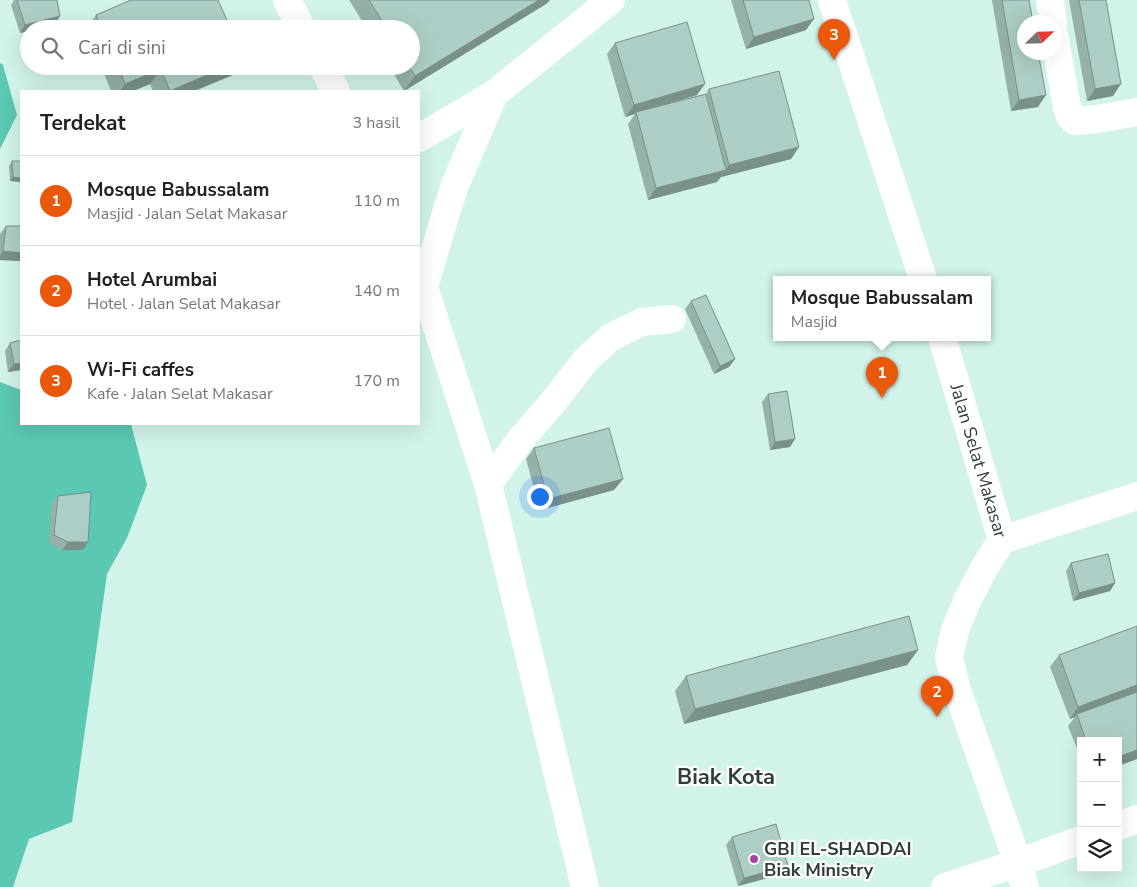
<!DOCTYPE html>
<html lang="id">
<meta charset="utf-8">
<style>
:root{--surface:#fff;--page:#f2f2f2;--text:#222;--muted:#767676;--line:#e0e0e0;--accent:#ea580c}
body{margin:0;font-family:"Nunito Sans",sans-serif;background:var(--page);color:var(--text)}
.controls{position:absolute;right:15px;bottom:15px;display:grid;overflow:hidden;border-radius:0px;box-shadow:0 5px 20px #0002}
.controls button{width:45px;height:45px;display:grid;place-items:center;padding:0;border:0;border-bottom:1px solid var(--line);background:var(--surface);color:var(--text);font:25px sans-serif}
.compass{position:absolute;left:1017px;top:15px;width:45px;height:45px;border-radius:50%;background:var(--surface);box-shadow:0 5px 20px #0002;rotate:67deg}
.you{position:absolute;left:539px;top:496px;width:18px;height:18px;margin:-12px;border:4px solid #fff;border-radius:50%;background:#1a73e8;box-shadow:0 0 0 8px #1a73e833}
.badge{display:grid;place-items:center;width:32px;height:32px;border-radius:50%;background:var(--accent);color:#fff;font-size:16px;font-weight:700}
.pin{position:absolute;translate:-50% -41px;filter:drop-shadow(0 1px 2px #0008)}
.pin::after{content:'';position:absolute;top:26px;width:18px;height:15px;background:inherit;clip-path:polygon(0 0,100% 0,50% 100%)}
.popup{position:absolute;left:773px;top:276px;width:218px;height:65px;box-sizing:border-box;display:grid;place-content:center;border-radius:0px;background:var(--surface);filter:drop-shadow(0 1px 4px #0005);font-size:16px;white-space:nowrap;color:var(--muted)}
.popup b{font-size:19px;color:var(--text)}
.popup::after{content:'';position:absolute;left:50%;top:100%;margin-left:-10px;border:10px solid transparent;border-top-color:var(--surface)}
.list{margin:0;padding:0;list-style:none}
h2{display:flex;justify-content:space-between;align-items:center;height:65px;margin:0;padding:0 20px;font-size:21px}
h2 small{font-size:16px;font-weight:400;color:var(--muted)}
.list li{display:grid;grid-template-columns:32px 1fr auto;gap:15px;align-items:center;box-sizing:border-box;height:90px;padding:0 20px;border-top:1px solid var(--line)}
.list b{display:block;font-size:19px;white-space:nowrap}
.list p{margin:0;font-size:16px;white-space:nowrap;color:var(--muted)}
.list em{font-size:16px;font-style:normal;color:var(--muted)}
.icon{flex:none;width:28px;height:28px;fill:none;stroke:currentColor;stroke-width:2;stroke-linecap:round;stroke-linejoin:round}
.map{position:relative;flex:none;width:1137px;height:887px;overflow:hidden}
.search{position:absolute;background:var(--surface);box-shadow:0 5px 20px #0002;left:20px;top:20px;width:400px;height:55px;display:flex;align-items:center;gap:12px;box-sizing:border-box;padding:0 18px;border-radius:28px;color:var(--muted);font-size:19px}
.panel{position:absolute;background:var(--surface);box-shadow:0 5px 20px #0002;left:20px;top:90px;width:400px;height:335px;border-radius:0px}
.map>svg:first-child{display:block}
.water{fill:#5ac8b2}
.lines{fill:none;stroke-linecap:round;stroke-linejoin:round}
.minor{stroke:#fff;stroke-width:28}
.major{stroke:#fff;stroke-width:28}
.wall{fill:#95b1aa}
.shaded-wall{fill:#79908b}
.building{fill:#adcec6;stroke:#79908b}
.poi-dot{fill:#a641a6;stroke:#fff;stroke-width:2}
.labels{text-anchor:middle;stroke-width:4.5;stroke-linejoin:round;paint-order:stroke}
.street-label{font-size:18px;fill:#303d3a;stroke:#fff}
.poi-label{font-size:18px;font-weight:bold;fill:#303d3a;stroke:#fff;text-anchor:start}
.district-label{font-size:22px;font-weight:bold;fill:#303d3a;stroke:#fff}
</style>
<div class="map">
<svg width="1137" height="887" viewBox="0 0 1137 887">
<rect width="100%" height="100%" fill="#d1f3ea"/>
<g class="water">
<polygon points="0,63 3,65 17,115 0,149"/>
<polygon points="0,382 21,390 21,424 131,424 147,485 127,538 107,574 72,822 29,839 13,887 0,887"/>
</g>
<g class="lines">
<g class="minor">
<polyline points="832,0 923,279"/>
<polyline points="1050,0 1053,22"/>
<polyline points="1054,34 1067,107 1070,116 1075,121 1097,119 1137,112"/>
<polyline points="419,138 494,94 611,0"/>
<polyline points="424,287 446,213 455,185 494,94"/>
<path id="s1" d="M942,337L1002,540L984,568L967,601L955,630L949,657L956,687L1018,863L1025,887"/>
<polyline points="488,484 521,439 554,401 586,360 611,337 642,322 672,319"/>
<polyline points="1002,540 1137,496"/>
</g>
<g class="major">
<polyline points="287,0 302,29"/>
<polyline points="322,66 336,91"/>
<polyline points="419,273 424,287 488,484 585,887"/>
<polyline points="1118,826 1137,819"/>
<polyline points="945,887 1018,863 1081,840"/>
</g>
</g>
<g class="wall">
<polygon points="14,0 57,0 60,16 55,24 20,33 11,5"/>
<polygon points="349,0 550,0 546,4 404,91 389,66 411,66 411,29 367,29"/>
<polygon points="731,0 809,0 806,30 746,49"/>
<polygon points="992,0 1029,0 1038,107 1011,111"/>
<polygon points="1069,0 1106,0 1113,96 1087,101"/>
<polygon points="96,15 231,29 86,29"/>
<polygon points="615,43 697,95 667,104 706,94 709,89 799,147 791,159 721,177 717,182 648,200 628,124 635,114 625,117 607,54"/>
<polygon points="101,66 239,66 233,75 194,91 153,91 150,84 133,91 111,91"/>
<polygon points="12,161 21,161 21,182 10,181 9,166"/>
<polygon points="6,226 20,261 0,260 0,234"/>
<polygon points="691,301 735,359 729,367 714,374 685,309"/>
<polygon points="10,343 21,370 8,372 5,351"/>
<polygon points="768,394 790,447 770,450 762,402"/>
<polygon points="534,448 623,479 614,490 540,510 526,459"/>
<polygon points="58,496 83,550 62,550 49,543 52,504"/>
<polygon points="1071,563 1115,583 1110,591 1073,601 1066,571"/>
<polygon points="1137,626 1137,759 1118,766 1118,741 1081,741 1081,759 1068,726 1075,717 1070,719 1050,667 1059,655"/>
<polygon points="918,650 907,665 684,724 675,691 686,676"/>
<polygon points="732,837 782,874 738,886 726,845"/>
</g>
<g class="shaded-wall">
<polygon points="539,0 550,0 546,4 404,91 415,76"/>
<polygon points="60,16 55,24 37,29 29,29 29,31 20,33 25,25"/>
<polygon points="814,19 806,30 746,49 754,37"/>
<polygon points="228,66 239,66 233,75 194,91 169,91"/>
<polygon points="161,69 150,84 133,91 120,91 125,84"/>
<polygon points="705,84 697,95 636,113 636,112 635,114 625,117 634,105"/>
<polygon points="1121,84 1113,96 1087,101 1095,89"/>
<polygon points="1046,95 1038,107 1011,111 1019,100"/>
<polygon points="799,147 791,159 721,177 729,165"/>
<polygon points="726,170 717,182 648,200 656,188"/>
<polygon points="13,177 21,178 21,182 10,181"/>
<polygon points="3,251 21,253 21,258 20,261 0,260 0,256"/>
<polygon points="735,359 729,367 714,374 720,366"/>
<polygon points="21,363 21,370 8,372 14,364"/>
<polygon points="795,439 790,447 770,450 775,442"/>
<polygon points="623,479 614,490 540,510 548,499"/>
<polygon points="68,542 88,542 83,550 62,550"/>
<polygon points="1115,583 1110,591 1073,601 1079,593"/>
<polygon points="918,650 907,665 684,724 695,709"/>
<polygon points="1137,685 1137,694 1077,714 1075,717 1070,719 1078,707"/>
<polygon points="1137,750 1137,759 1118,766 1118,757"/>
<polygon points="788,866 782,874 738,886 744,878"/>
</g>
<g class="building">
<polygon points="17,0 57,0 60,16 25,25"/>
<polygon points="131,0 218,0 231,29 102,29 96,15"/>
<polygon points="369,0 539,0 415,76 409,66 411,66 411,29 387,29"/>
<polygon points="743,0 809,0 814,19 754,37"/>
<polygon points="1002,0 1029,0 1033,22 1024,22 1024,52 1038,52 1046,95 1019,100"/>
<polygon points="1079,0 1106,0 1121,84 1095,89"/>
<polygon points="687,22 705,84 634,105 615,43"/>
<polygon points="118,66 228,66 170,91 161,69 125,84"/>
<polygon points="779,71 799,147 729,165 709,89"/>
<polygon points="706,94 726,170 656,188 636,112"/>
<polygon points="12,161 21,161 21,178 13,177"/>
<polygon points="6,226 21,226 21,253 3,251"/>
<polygon points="706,295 735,359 720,366 691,301"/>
<polygon points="21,340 21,363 14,364 10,343"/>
<polygon points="787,391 795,439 775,442 768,394"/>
<polygon points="609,428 623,479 548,499 534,448"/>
<polygon points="91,492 88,542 68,542 54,535 58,496"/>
<polygon points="1108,554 1115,583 1079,593 1071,563"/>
<polygon points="909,616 918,650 695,709 686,676"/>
<polygon points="1137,626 1137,685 1078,707 1059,655"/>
<polygon points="1137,692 1137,750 1118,757 1118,741 1086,741 1077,714"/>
<polygon points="776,824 788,866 744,878 732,837"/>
</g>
<circle class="poi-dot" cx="754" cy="859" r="5"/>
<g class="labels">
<g class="street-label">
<text dy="6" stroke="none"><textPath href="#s1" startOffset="129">Jalan Selat Makasar</textPath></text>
</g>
<g class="poi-label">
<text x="764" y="855">GBI EL-SHADDAI<tspan x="764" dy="21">Biak Ministry</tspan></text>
</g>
<g class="district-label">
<text x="726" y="784">Biak Kota</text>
</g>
</g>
</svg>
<div class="controls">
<button>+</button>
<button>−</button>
<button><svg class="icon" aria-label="layers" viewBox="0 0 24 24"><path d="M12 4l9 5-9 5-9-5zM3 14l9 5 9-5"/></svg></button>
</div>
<svg class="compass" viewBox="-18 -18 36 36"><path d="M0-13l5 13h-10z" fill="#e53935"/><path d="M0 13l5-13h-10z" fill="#767676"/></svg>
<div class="you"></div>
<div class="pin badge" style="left:882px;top:398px">1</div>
<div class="popup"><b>Mosque Babussalam</b>Masjid</div>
<div class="pin badge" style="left:937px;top:717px">2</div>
<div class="pin badge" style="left:834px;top:60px">3</div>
<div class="search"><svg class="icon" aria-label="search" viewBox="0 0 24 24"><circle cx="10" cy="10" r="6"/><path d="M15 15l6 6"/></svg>Cari di sini</div>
<section class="panel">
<h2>Terdekat<small>3 hasil</small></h2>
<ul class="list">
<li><span class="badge">1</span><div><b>Mosque Babussalam</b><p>Masjid · Jalan Selat Makasar</p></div><em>110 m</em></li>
<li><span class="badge">2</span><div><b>Hotel Arumbai</b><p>Hotel · Jalan Selat Makasar</p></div><em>140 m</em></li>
<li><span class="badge">3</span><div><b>Wi-Fi caffes</b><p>Kafe · Jalan Selat Makasar</p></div><em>170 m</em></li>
</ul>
</section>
</div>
